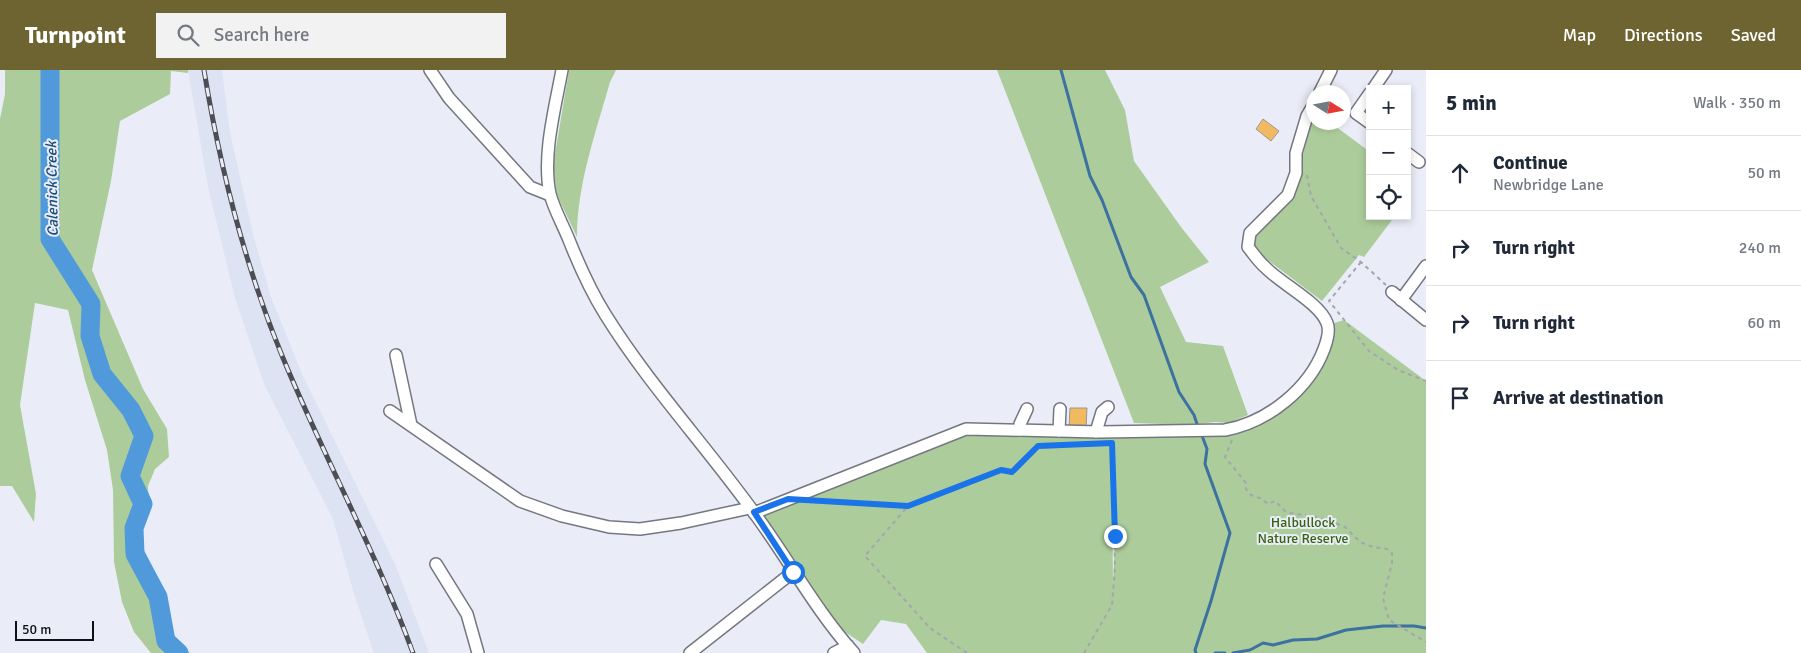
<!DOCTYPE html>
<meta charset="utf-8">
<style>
:root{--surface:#fff;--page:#f2f2f3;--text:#1f2937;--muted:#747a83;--line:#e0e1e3;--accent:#6d6431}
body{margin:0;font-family:Signika,sans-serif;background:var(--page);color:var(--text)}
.controls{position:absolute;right:15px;top:15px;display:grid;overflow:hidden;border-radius:0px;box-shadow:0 2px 8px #0003}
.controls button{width:45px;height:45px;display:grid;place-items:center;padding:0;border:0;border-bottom:1px solid var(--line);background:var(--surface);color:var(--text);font:25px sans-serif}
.compass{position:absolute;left:1306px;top:15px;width:45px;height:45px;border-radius:50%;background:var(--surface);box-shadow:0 2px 8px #0003;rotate:101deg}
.scale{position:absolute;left:15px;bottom:12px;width:79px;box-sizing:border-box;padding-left:5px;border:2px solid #0f1013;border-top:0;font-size:14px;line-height:18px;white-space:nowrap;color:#0f1013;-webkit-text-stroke:4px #eaedf7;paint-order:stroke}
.stop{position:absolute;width:15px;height:15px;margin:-11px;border:4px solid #1a73e8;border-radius:50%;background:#fff}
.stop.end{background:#1a73e8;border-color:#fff;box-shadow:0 1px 5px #0008}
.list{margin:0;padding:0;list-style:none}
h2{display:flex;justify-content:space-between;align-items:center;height:65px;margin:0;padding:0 20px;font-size:21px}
h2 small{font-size:16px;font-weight:400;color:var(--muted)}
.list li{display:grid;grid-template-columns:32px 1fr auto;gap:15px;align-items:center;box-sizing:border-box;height:75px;padding:0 20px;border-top:1px solid var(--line)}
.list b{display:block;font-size:19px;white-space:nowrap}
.list p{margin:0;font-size:16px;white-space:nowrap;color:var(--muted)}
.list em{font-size:16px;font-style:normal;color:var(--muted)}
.icon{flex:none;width:28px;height:28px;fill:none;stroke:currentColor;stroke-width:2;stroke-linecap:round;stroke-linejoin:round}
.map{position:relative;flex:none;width:1426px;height:583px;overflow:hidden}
header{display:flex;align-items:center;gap:30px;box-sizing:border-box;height:70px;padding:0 25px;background:var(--accent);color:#fff}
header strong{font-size:24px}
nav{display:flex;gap:28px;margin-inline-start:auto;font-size:18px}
.search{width:350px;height:45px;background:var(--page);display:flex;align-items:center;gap:12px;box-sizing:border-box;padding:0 18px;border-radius:0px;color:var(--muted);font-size:19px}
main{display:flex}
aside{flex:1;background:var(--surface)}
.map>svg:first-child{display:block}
.built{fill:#dee3f4}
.green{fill:#accd9b;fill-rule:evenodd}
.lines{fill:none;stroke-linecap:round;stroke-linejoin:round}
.stream{stroke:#3c71a0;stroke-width:3}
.river{stroke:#509adc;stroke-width:19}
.building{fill:#f1ba61;stroke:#9d978e}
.minor-casing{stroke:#74777f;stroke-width:14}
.path{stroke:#a3a6ad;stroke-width:2;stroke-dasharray:4 4;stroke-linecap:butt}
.minor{stroke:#fff;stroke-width:11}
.rail-casing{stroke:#4c4e53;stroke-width:5}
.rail{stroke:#eaedf7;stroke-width:3;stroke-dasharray:9;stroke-linecap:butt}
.route{stroke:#1a73e8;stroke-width:6}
.labels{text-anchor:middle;stroke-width:4;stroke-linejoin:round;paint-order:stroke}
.park-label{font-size:14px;fill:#356511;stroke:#eaedf7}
.water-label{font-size:15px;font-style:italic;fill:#174d79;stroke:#eaedf7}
</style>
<header>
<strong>Turnpoint</strong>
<div class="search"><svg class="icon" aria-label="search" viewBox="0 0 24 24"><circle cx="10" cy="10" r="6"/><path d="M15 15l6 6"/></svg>Search here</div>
<nav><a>Map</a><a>Directions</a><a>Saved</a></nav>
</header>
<main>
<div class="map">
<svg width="1426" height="583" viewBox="0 0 1426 583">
<rect width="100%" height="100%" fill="#eaedf7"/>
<polygon class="built" points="188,0 222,0 230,63 254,168 271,227 302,304 396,496 429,583 374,583 354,524 333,449 264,314 235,228 208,117"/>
<g class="green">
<polygon points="5,0 188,0 188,3 171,1 170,24 120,51 111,111 92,200 143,319 167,359 169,387 155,399 148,416 149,437 139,469 163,520 173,564 190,583 151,583 134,562 122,532 114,492 113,420 107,380 85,310 68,240 35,233 20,335 36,424 34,452 12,416 0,416 0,49 5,24"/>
<path d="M569,0H616L610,12C596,62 577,114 577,167L557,125L553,96Z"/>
<polygon points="997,0 1105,0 1125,40 1134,91 1181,157 1209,192 1160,217 1186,272 1223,276 1248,345 1228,353 1215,352 1188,355 1134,353"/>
<polygon points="1313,49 1314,52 1331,53 1370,82 1370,146 1395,146 1364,187 1359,185 1322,231 1269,191 1253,176 1255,166 1291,130 1312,50"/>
<path d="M1344,250L1426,311V583H927L906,554L881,550L863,574L830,552L754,443L966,359L1235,358L1301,318L1331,254ZM1112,400L1115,466L1113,515Z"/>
</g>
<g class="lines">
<g class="stream">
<polyline points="1061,0 1090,106 1102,130 1131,207 1144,225 1179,322 1194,345 1198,357"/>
<polyline points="1196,583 1195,580 1211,531 1230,463 1205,394 1207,379 1201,363"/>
<polyline points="1215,583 1225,583"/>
<polyline points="1233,583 1250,580 1263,573 1273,575 1293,570 1317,569 1346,560 1383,556 1414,556 1426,558"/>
</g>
<polyline class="river" points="50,0 50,169 91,234 90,266 102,304 131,340 144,366 130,406 143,434 134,458 135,484 158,527 166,571 179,583"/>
</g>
<g class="building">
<polygon points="1263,49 1279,61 1271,71 1256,59"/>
<polygon points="1070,338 1087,338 1086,358 1069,357"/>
</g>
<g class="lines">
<g class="minor-casing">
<g id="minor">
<polyline points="430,0 449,28 530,117 550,125"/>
<path d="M562,0C555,38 542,86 550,124C554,139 563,155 569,170C579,195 590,220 605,244C649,315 707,377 755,444C789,490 816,541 854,583"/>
<polyline points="1373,19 1386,0"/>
<polyline points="1320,22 1331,0"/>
<polyline points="1370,23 1356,43 1370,53"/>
<polyline points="1407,83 1419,92"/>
<polyline points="1392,222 1426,250"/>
<polyline points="1401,230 1426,196"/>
<polyline points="396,285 411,355"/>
<polyline points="390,341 520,431 562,446 609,457 640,459 681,453 750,438"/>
<polyline points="1020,360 1020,354 1027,339"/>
<polyline points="1059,361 1060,339"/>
<polyline points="1096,362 1102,342 1108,337"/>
<path d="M754,443L966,359L1100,362L1225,360C1268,352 1309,319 1324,279C1327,271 1330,260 1327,253C1319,232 1281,214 1265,197C1258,191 1253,183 1248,177L1250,163L1288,125L1296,103V83L1307,46L1314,34"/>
<polyline points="436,494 467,544 478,583"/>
<polyline points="690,583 793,502"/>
<polyline points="834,583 848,576"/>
</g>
</g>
<g class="path">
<polyline points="1307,105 1311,126 1341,178 1361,192 1386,215"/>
<polyline points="1361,192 1329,231 1369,281 1398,300 1426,311"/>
<polyline points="1232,370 1225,387 1246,413 1246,419 1251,425 1262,429 1268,434 1275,431 1286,442 1325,449 1345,457 1360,472 1373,477 1387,479 1392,483 1392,493 1383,528 1389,550 1426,572"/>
<polyline points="816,431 908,436"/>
<polyline points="967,583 930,558 865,486 908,436 1001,400 1013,402 1038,376 1100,374"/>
<polyline points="1084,583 1112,535 1115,498 1112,371"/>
</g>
<use href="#minor" class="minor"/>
<g class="rail-casing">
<path id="rail" d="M204,0C220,98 245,196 283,288C324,387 376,482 413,583"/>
</g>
<use href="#rail" class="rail"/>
</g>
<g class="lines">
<polyline class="route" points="793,502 754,442 788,429 908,436 1001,400 1012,402 1038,376 1112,373 1115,466"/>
</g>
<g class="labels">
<g class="park-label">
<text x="1303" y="457">Halbullock<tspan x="1303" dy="16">Nature Reserve</tspan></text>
</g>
<g class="water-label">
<text transform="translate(52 119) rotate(-91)" y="5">Calenick Creek</text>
</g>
</g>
</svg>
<div class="controls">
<button>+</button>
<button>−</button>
<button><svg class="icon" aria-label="locate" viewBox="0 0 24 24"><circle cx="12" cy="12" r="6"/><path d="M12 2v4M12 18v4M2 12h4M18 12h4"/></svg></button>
</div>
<svg class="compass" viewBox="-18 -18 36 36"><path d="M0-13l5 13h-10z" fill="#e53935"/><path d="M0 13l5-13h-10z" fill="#747a83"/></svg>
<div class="scale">50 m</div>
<div class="stop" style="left:793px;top:502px"></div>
<div class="stop end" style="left:1115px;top:466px"></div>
</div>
<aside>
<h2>5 min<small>Walk · 350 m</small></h2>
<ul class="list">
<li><svg class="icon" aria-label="ahead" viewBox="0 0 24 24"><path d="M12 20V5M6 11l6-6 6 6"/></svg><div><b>Continue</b><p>Newbridge Lane</p></div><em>50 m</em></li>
<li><svg class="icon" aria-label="right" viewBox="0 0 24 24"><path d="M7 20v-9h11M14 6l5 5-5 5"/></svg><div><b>Turn right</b></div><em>240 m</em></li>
<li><svg class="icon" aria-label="right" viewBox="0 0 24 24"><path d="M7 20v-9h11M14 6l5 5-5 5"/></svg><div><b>Turn right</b></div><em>60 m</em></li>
<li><svg class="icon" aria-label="arrive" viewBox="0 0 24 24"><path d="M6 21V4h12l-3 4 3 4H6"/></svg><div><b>Arrive at destination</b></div></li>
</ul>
</aside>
</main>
